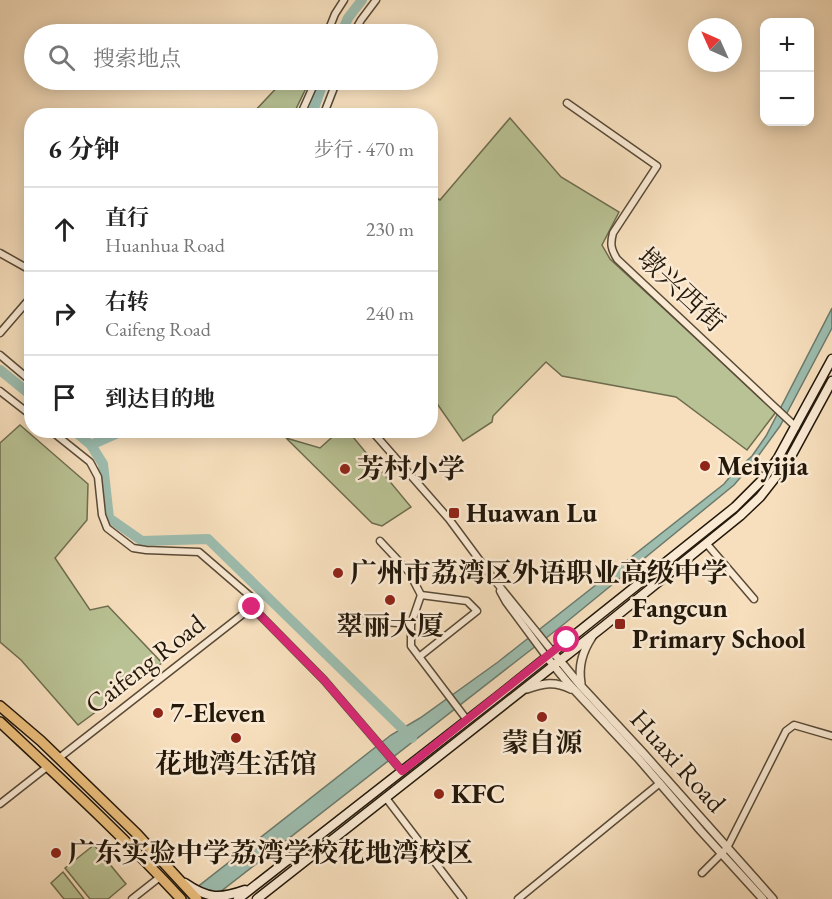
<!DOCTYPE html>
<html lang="zh">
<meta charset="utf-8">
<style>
:root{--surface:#fff;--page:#f6f6f6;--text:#222;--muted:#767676;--line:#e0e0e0}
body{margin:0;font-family:"EB Garamond","Noto Serif SC",serif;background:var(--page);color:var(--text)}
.controls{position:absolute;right:18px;top:18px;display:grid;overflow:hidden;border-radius:12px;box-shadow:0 3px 15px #0003}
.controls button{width:54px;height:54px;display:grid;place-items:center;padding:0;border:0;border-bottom:2px solid var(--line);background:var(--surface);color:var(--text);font:30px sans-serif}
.compass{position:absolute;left:688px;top:18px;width:54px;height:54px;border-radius:50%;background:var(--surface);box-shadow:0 3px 15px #0003;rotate:315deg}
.stop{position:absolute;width:18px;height:18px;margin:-14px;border:4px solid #db2777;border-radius:50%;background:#fff}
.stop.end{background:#db2777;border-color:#fff;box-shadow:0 2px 6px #0008}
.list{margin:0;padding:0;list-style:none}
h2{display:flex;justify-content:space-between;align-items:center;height:78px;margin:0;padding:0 24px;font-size:26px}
h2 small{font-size:20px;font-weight:400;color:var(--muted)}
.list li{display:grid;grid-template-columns:39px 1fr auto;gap:18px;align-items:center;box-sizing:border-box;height:84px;padding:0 24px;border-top:2px solid var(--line)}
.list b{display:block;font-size:22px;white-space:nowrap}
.list p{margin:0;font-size:20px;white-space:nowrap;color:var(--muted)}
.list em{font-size:20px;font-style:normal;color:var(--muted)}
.icon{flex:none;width:33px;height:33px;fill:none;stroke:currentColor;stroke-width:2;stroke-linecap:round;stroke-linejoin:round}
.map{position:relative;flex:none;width:832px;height:899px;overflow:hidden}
.search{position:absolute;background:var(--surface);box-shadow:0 3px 15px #0003;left:24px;top:24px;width:414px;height:66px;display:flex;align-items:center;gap:15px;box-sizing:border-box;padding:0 21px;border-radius:33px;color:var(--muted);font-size:22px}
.panel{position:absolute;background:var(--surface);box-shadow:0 3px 15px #0003;left:24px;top:108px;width:414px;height:330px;border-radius:24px}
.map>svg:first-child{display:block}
.green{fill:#b9c294;stroke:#6e6d4f;stroke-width:1.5}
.water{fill:#9dbdaf;stroke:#6c7b6d;stroke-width:1.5}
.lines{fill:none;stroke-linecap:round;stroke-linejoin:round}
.river{stroke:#9dbdaf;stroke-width:10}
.minor-casing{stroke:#584a37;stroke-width:9}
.tertiary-casing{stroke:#584a37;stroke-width:10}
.secondary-casing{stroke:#23180a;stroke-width:11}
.primary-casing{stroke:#23180a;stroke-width:12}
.minor{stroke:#faead4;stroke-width:6}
.tertiary{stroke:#faead4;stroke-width:7}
.secondary{stroke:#faead4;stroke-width:8}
.primary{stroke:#ecc07e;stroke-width:9}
.route{stroke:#db2777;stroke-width:8}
.poi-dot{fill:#8f2418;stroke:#faead4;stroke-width:2}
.labels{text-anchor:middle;stroke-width:5;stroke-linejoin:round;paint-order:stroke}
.street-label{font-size:27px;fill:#23180a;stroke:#faead4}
.poi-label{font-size:27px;font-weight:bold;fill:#23180a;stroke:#faead4;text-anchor:start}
</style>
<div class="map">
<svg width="832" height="899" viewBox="0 0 832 899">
<rect width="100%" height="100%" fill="#f7dfbd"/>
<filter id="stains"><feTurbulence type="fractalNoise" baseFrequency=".00333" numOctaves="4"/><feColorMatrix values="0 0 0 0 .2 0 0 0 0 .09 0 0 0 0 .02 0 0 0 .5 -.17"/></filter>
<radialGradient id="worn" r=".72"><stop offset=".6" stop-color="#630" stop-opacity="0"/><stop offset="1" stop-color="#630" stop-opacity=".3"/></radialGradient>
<g class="green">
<polygon points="284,80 310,80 293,115 251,115"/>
<polygon points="510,118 561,177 619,212 602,245 610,259 776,412 747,450 676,397 562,376 546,362 493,416 492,422 463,441 431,395 430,194 440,200"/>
<polygon points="20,425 88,484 87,520 55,558 90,610 108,606 162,663 78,725 21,660 0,642 0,443"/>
<polygon points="339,431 348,431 411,507 382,526 372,523 286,438 320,448"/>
<polygon points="94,845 126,884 108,899 90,899 65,868"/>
<polygon points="63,872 84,899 64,899 51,883"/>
</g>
<polygon class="water" points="832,308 832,328 780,426 756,459 734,485 564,624 211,899 182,899 391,735 420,718 498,662 724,484 733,473 752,456 766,436"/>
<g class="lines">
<g class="river">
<polyline points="341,34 348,18 362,0"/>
<polyline points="310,116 313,111 324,80"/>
<polyline points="0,370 32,396"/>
<polyline points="73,430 91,445 103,464 109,518 142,541 208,539 412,738"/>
<polyline points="91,445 125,430"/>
</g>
<g class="minor-casing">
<g id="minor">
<polyline points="327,34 335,14 344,0"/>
<polyline points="353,34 361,20 376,0"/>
<path d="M567,103L657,166L613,233C610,244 611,249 617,259L796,427"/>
<polyline points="300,116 316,80"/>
<polyline points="323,116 337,80"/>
<polyline points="0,253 32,271"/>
<polyline points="0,333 32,296"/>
<polyline points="0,355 32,382"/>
<polyline points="0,391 32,416"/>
<polyline points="50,430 90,462 98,477 102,515 107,528 133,548 146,550 199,552 250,596 252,607"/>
<polyline points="371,430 449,519 492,577 552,651"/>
<polyline points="380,541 409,572 421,595"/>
<polyline points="706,543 754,599"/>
<polyline points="500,591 506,602 546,656"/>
<polyline points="356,620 411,624"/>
<polyline points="419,657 477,611 467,601 421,595 411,624 411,646 467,720"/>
<polyline points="59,758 252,607 324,680 402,771"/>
<polyline points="386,798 463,899"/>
<polyline points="0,804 47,767"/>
<polyline points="702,873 727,848 786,731 794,725 832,736"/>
<polyline points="132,899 160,877"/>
<polyline points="518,899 660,783"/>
</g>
</g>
<g class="tertiary-casing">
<g id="tertiary">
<polyline points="552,651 580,685 644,754 773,899"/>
<polyline points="546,656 568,683 638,758 701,831 763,899"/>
<path d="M581,683C578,666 582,652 592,637"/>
<path d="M527,689C543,683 555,681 571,689"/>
</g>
</g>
<g class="secondary-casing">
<g id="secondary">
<path d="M185,883C208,899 220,899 245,890"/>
<polyline points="238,899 498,696 735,507 763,479 778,458 832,359"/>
<polyline points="257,899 604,626 740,516 760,497 789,460 832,381"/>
</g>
</g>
<g class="primary-casing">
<g id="primary">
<polyline points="0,706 41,741 137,834 197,899"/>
<path d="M0,722C62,780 124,837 181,899"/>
</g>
</g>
<use href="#minor" class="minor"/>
<use href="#tertiary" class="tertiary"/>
<use href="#secondary" class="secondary"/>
<use href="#primary" class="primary"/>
</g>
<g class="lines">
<polyline class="route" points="252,607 324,680 402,771 567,640"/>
</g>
<g class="poi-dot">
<circle cx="705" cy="466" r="6"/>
<circle cx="345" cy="469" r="6"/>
<rect x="448" y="507" width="12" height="12" rx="3"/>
<circle cx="338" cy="573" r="6"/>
<circle cx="390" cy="600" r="6"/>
<rect x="614" y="618" width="12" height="12" rx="3"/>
<circle cx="158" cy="713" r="6"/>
<circle cx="542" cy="717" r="6"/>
<circle cx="236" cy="738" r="6"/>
<circle cx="439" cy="794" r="6"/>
<circle cx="56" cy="853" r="6"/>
</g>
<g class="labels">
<g class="street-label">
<text transform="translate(681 290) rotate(43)" y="9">墩兴西街</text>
<text transform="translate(145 664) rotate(-38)" y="9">Caifeng Road</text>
<text transform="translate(678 761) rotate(48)" y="9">Huaxi Road</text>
</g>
<g class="poi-label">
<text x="717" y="475">Meiyijia</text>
<text x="357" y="478">芳村小学</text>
<text x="466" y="522">Huawan Lu</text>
<text x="350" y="582">广州市荔湾区外语职业高级中学</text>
<text x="632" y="617">Fangcun<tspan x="632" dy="31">Primary School</tspan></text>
<text x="390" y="635" text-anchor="middle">翠丽大厦</text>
<text x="170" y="722">7-Eleven</text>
<text x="542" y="752" text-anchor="middle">蒙自源</text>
<text x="236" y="773" text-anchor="middle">花地湾生活馆</text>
<text x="451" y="803">KFC</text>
<text x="68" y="862">广东实验中学荔湾学校花地湾校区</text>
</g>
</g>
<rect width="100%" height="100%" filter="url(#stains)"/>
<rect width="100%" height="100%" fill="url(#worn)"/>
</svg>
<div class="controls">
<button>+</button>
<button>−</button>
</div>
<svg class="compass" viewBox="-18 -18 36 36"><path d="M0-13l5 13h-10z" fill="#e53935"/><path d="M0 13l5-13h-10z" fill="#767676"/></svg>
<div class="stop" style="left:567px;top:640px"></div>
<div class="stop end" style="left:252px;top:607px"></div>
<div class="search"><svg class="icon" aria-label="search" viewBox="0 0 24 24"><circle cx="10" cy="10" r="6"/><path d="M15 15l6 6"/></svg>搜索地点</div>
<section class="panel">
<h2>6 分钟<small>步行 · 470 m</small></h2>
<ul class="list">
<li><svg class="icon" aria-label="ahead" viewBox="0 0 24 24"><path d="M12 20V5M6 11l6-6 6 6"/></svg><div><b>直行</b><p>Huanhua Road</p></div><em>230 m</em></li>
<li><svg class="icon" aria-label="right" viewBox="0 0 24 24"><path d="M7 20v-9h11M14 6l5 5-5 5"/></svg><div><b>右转</b><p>Caifeng Road</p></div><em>240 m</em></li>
<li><svg class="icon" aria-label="arrive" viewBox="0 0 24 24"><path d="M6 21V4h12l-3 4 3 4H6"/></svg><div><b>到达目的地</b></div></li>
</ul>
</section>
</div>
